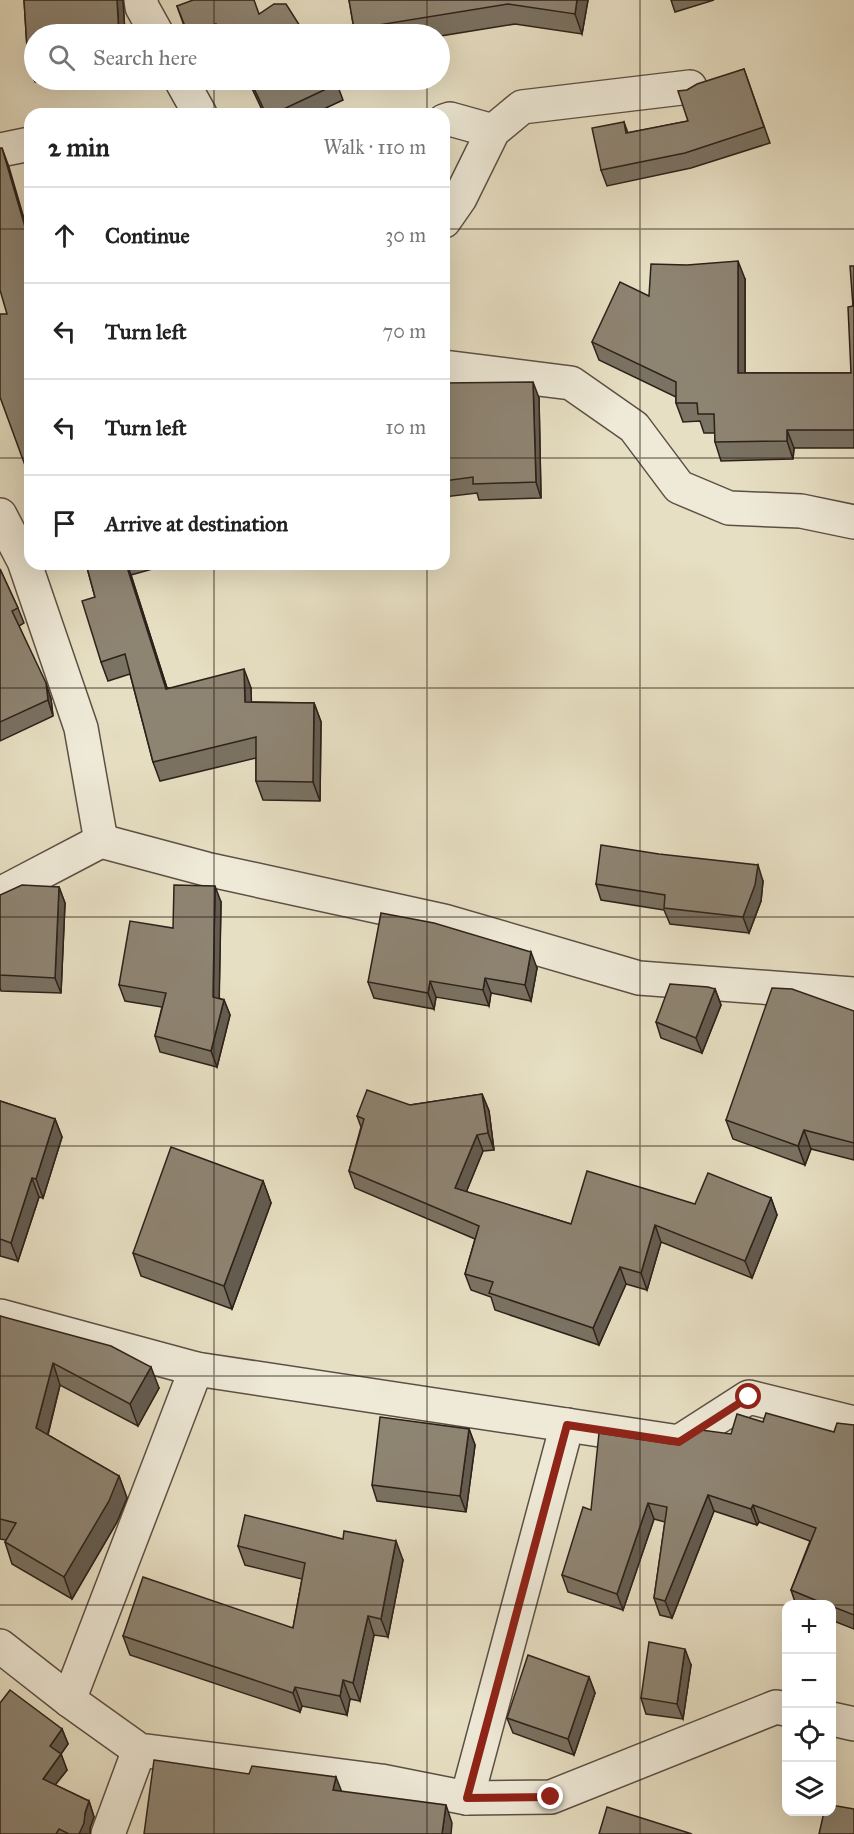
<!DOCTYPE html>
<meta charset="utf-8">
<style>
:root{--surface:#fff;--page:#f6f6f6;--text:#222;--muted:#767676;--line:#e0e0e0}
body{margin:0;font-family:"IM FELL Great Primer",serif;background:var(--page);color:var(--text)}
.controls{position:absolute;right:18px;bottom:18px;display:grid;overflow:hidden;border-radius:12px;box-shadow:0 6px 24px #0002}
.controls button{width:54px;height:54px;display:grid;place-items:center;padding:0;border:0;border-bottom:2px solid var(--line);background:var(--surface);color:var(--text);font:30px sans-serif}
.stop{position:absolute;width:18px;height:18px;margin:-14px;border:4px solid #8f2418;border-radius:50%;background:#fff}
.stop.end{background:#8f2418;border-color:#fff;box-shadow:0 2px 6px #0008}
.list{margin:0;padding:0;list-style:none}
h2{display:flex;justify-content:space-between;align-items:center;height:78px;margin:0;padding:0 24px;font-size:26px}
h2 small{font-size:20px;font-weight:400;color:var(--muted)}
.list li{display:grid;grid-template-columns:39px 1fr auto;gap:18px;align-items:center;box-sizing:border-box;height:96px;padding:0 24px;border-top:2px solid var(--line)}
.list b{display:block;font-size:22px;white-space:nowrap}
.list em{font-size:20px;font-style:normal;color:var(--muted)}
.icon{flex:none;width:33px;height:33px;fill:none;stroke:currentColor;stroke-width:2;stroke-linecap:round;stroke-linejoin:round}
.map{position:relative;flex:none;width:854px;height:1834px;overflow:hidden}
.search{position:absolute;background:var(--surface);box-shadow:0 6px 24px #0002;left:24px;top:24px;width:426px;height:66px;display:flex;align-items:center;gap:15px;box-sizing:border-box;padding:0 21px;border-radius:33px;color:var(--muted);font-size:22px}
.panel{position:absolute;background:var(--surface);box-shadow:0 6px 24px #0002;left:24px;top:108px;width:426px;height:462px;border-radius:18px}
.map>svg:first-child{display:block}
.lines{fill:none;stroke-linecap:round;stroke-linejoin:round}
.minor-casing{stroke:#5c5044;stroke-width:36}
.minor{stroke:#efead8;stroke-width:33}
.wall{fill:#7a7262;stroke:#2e211a;stroke-width:1.5}
.shaded-wall{fill:#635c50;stroke:#2e211a;stroke-width:1.5}
.building{fill:#8e8472;stroke:#2e211a;stroke-width:1.5}
.route{stroke:#8f2418;stroke-width:8}
.grid{fill:none;stroke:#2e211a;stroke-width:1.5;stroke-opacity:0.55}
</style>
<div class="map">
<svg width="854" height="1834" viewBox="0 0 854 1834">
<rect width="100%" height="100%" fill="#e7dfc3"/>
<filter id="stains"><feTurbulence type="fractalNoise" baseFrequency=".00333" numOctaves="4"/><feColorMatrix values="0 0 0 0 .2 0 0 0 0 .09 0 0 0 0 .02 0 0 0 .5 -.17"/></filter>
<radialGradient id="worn" r=".72"><stop offset=".6" stop-color="#630" stop-opacity="0"/><stop offset="1" stop-color="#630" stop-opacity=".3"/></radialGradient>
<g class="lines">
<g class="minor-casing">
<g id="minor">
<polyline points="141,0 142,7 157,34"/>
<polyline points="181,80 200,114"/>
<polyline points="444,121 450,119 493,131"/>
<polyline points="0,150 30,144"/>
<polyline points="444,221 460,198 493,131 522,107 690,87"/>
<polyline points="444,367 571,383 634,427 679,487 729,508 801,511 854,522"/>
<polyline points="0,515 24,561 81,728 101,841"/>
<polyline points="0,894 101,841 206,869 444,921 639,978 854,994"/>
<polyline points="0,1316 196,1369 679,1442 749,1397 854,1423"/>
<polyline points="0,1646 69,1700 139,1750 381,1781 467,1798 551,1797 776,1707 786,1709"/>
<polyline points="69,1700 196,1369"/>
<polyline points="832,1719 854,1724"/>
<polyline points="467,1798 567,1425"/>
<polyline points="108,1834 139,1750"/>
</g>
</g>
<use href="#minor" class="minor"/>
</g>
<g class="wall">
<polygon points="24,0 123,0 125,34 34,34 34,80 66,80 35,82 28,63"/>
<polygon points="349,0 588,0 582,34 515,24 440,36 440,34 356,34 354,29"/>
<polygon points="671,0 714,0 675,12"/>
<polygon points="177,6 259,14 305,34 187,34"/>
<polygon points="744,69 770,143 691,168 607,186 601,170 624,122 628,133 688,121 687,90"/>
<polygon points="248,80 334,80 337,84 343,100 313,114 264,114"/>
<polygon points="854,266 854,448 794,448 793,459 721,461 715,442 715,433 704,433 700,421 683,422 676,403 676,397 599,360 592,342 649,296 745,279 745,373 851,373"/>
<polygon points="444,383 539,398 541,498 479,500 477,493 444,497"/>
<polygon points="86,564 170,564 131,575 167,688 251,688 251,702 314,703 321,722 320,801 263,800 256,781 256,758 160,781 153,762 130,674 108,681 101,662 95,597"/>
<polygon points="0,569 18,608 24,623 19,626 51,699 53,716 0,741"/>
<polygon points="763,881 761,901 749,933 670,924 664,910 601,900 596,884"/>
<polygon points="59,887 65,903 61,993 1,991 0,988 0,895"/>
<polygon points="221,902 219,998 224,1000 230,1015 217,1067 160,1052 155,1036 162,1007 125,1001 119,985 173,928"/>
<polygon points="537,968 531,1001 491,993 489,1006 436,997 434,1009 374,998 368,982"/>
<polygon points="715,989 721,1005 702,1053 661,1038 656,1022"/>
<polygon points="854,1011 854,1160 811,1149 805,1165 733,1139 726,1120"/>
<polygon points="482,1094 489,1111 494,1150 483,1151 466,1192 571,1224 695,1204 771,1198 777,1215 752,1278 661,1242 647,1290 626,1284 599,1345 495,1310 491,1297 471,1290 465,1274 475,1239 355,1188 349,1171 361,1127 357,1116 410,1105"/>
<polygon points="0,1101 55,1119 62,1137 43,1198 39,1197 18,1261 0,1256"/>
<polygon points="263,1181 271,1203 232,1309 141,1276 133,1253"/>
<polygon points="0,1316 159,1388 138,1426 60,1385 48,1435 119,1476 127,1498 117,1522 72,1599 12,1564 5,1542 6,1540 0,1539"/>
<polygon points="763,1422 834,1432 854,1425 854,1629 831,1620 831,1605 796,1605 791,1590 810,1541 759,1522 757,1525 714,1511 672,1618 660,1615 654,1598 665,1522 654,1519 623,1610 568,1592 562,1575 591,1510 671,1444 731,1434"/>
<polygon points="469,1429 475,1445 466,1512 377,1501 372,1485"/>
<polygon points="238,1546 403,1560 388,1637 374,1635 360,1701 350,1699 347,1715 302,1706 300,1712 130,1655 123,1636 293,1628 302,1579 245,1565"/>
<polygon points="691,1665 683,1719 646,1714 641,1698"/>
<polygon points="589,1677 595,1693 574,1755 513,1733 507,1718"/>
<polygon points="62,1729 68,1744 61,1754 67,1770 55,1785 89,1801 94,1817 90,1828 90,1834 0,1834"/>
</g>
<g class="shaded-wall">
<polygon points="117,0 123,0 125,34 119,34"/>
<polygon points="577,0 588,0 582,34 575,14"/>
<polygon points="2,148 9,167 30,239 25,227"/>
<polygon points="738,261 745,279 745,392 738,373"/>
<polygon points="533,382 539,398 541,498 536,482"/>
<polygon points="787,430 794,448 793,459 787,441"/>
<polygon points="127,564 131,575 173,707 166,689"/>
<polygon points="244,669 251,688 252,721 245,702"/>
<polygon points="46,683 51,699 53,716 48,700"/>
<polygon points="314,703 321,722 320,801 313,782"/>
<polygon points="758,865 763,881 761,901 749,933 743,917"/>
<polygon points="215,886 221,902 219,1012 213,997"/>
<polygon points="59,887 65,903 61,993 55,978"/>
<polygon points="531,952 537,968 531,1001 525,985"/>
<polygon points="485,978 491,993 489,1006 483,990"/>
<polygon points="430,981 436,997 434,1009 428,993"/>
<polygon points="715,989 721,1005 702,1053 696,1038"/>
<polygon points="224,1000 230,1015 217,1067 211,1051"/>
<polygon points="482,1094 489,1111 494,1150 488,1133"/>
<polygon points="55,1119 62,1137 43,1198 36,1179"/>
<polygon points="804,1130 811,1149 805,1165 798,1146"/>
<polygon points="477,1135 483,1151 461,1205 455,1188"/>
<polygon points="32,1178 39,1197 18,1261 11,1243"/>
<polygon points="263,1181 271,1203 232,1309 224,1286"/>
<polygon points="771,1198 777,1215 752,1278 745,1261"/>
<polygon points="655,1225 661,1242 647,1290 641,1273"/>
<polygon points="620,1267 626,1284 599,1345 593,1328"/>
<polygon points="53,1363 60,1385 44,1449 36,1428"/>
<polygon points="151,1367 159,1388 138,1426 130,1404"/>
<polygon points="469,1429 475,1445 466,1512 460,1496"/>
<polygon points="119,1476 127,1498 117,1522 72,1599 64,1577"/>
<polygon points="708,1495 714,1511 672,1618 665,1601"/>
<polygon points="648,1503 654,1519 623,1610 617,1594"/>
<polygon points="753,1505 759,1522 757,1525 751,1509"/>
<polygon points="396,1541 403,1560 388,1637 381,1619"/>
<polygon points="368,1616 374,1635 360,1701 353,1683"/>
<polygon points="685,1649 691,1665 683,1719 677,1704"/>
<polygon points="589,1677 595,1693 574,1755 568,1739"/>
<polygon points="343,1680 350,1699 347,1715 340,1696"/>
<polygon points="295,1687 302,1706 300,1712 293,1693"/>
<polygon points="62,1729 68,1744 56,1761 50,1746"/>
<polygon points="61,1754 67,1770 48,1794 43,1779"/>
<polygon points="336,1777 343,1795 333,1790"/>
<polygon points="89,1801 94,1817 90,1828 90,1834 79,1834"/>
<polygon points="446,1805 452,1823 451,1834 442,1834"/>
</g>
<g class="building">
<polygon points="24,0 117,0 119,34 34,34 34,62 28,63"/>
<polygon points="193,0 254,0 259,14 274,4 286,4 305,34 223,34 216,24 188,34 177,6"/>
<polygon points="349,0 577,0 575,14 508,4 354,29"/>
<polygon points="744,69 764,127 685,153 601,170 592,128 624,122 626,133 688,121 678,91 687,90 697,84"/>
<polygon points="250,80 334,80 337,84 273,114 266,114"/>
<polygon points="181,109 184,112 185,114 135,114"/>
<polygon points="0,148 2,148 25,227 30,226 30,479 0,397 0,314 7,314 0,290"/>
<polygon points="738,261 738,373 851,373 848,307 853,306 850,266 854,266 854,431 854,430 787,430 787,441 715,442 714,414 698,414 697,403 676,403 676,382 592,342 620,282 649,296 651,264 687,265"/>
<polygon points="533,382 536,482 473,484 473,477 444,481 444,383"/>
<polygon points="86,564 126,564 166,689 244,669 245,702 314,703 313,782 256,781 256,737 153,762 125,654 101,662 82,601 95,597"/>
<polygon points="0,569 18,608 12,611 46,683 48,700 0,722"/>
<polygon points="601,845 659,854 758,865 755,885 743,917 664,908 665,895 596,884"/>
<polygon points="22,885 59,887 55,978 0,975 0,895"/>
<polygon points="174,885 215,886 213,997 224,1000 211,1051 155,1036 166,993 119,985 130,921 173,928"/>
<polygon points="381,913 434,923 531,952 525,985 485,978 483,990 430,981 428,993 368,982"/>
<polygon points="670,984 708,987 715,989 696,1038 656,1022"/>
<polygon points="772,988 792,989 854,1011 854,1143 804,1130 798,1146 726,1120"/>
<polygon points="367,1090 410,1105 482,1094 488,1133 477,1135 455,1188 571,1224 587,1171 695,1204 708,1173 771,1198 745,1261 655,1225 641,1273 620,1267 593,1328 489,1293 493,1282 465,1274 479,1226 349,1171 364,1119 357,1116"/>
<polygon points="0,1101 55,1119 36,1179 32,1178 11,1243 0,1239"/>
<polygon points="171,1147 263,1181 224,1286 133,1253"/>
<polygon points="0,1316 111,1346 151,1367 130,1404 53,1363 36,1428 119,1476 109,1501 64,1577 5,1542 16,1523 0,1519"/>
<polygon points="766,1413 834,1432 837,1423 854,1425 854,1615 831,1606 831,1605 827,1605 791,1590 816,1528 753,1505 751,1509 708,1495 665,1601 654,1598 667,1507 648,1503 617,1594 562,1575 583,1507 591,1510 599,1433 671,1444 683,1441 701,1430 731,1434 737,1414 763,1422"/>
<polygon points="380,1417 469,1429 460,1496 372,1485"/>
<polygon points="245,1515 343,1539 344,1531 396,1541 381,1619 368,1616 353,1683 343,1680 340,1696 295,1687 293,1693 123,1636 143,1577 293,1628 305,1563 238,1546"/>
<polygon points="649,1642 685,1649 677,1704 641,1698"/>
<polygon points="528,1655 589,1677 568,1739 507,1718"/>
<polygon points="10,1690 62,1729 50,1746 61,1754 43,1779 89,1801 85,1813 84,1823 79,1834 69,1834 59,1829 56,1834 0,1834 0,1703"/>
<polygon points="154,1760 249,1774 252,1766 336,1777 333,1790 446,1805 442,1834 144,1834"/>
<polygon points="831,1805 854,1809 854,1834 819,1834 824,1812 831,1812"/>
<polygon points="607,1807 692,1834 599,1834"/>
</g>
<g class="lines">
<polyline class="route" points="551,1797 467,1798 567,1425 679,1442 749,1397"/>
</g>
<path class="grid" d="M214,0V34M427,0V34M640,0V1834M214,80V114M427,80V114M0,229H30M444,229H854M0,458H30M444,458H854M214,564V1834M427,564V1834M0,688H854M0,917H854M0,1146H854M0,1376H854M0,1605H786M832,1605H854"/>
<rect width="100%" height="100%" filter="url(#stains)"/>
<rect width="100%" height="100%" fill="url(#worn)"/>
</svg>
<div class="controls">
<button>+</button>
<button>−</button>
<button><svg class="icon" aria-label="locate" viewBox="0 0 24 24"><circle cx="12" cy="12" r="6"/><path d="M12 2v4M12 18v4M2 12h4M18 12h4"/></svg></button>
<button><svg class="icon" aria-label="layers" viewBox="0 0 24 24"><path d="M12 4l9 5-9 5-9-5zM3 14l9 5 9-5"/></svg></button>
</div>
<div class="stop" style="left:749px;top:1397px"></div>
<div class="stop end" style="left:551px;top:1797px"></div>
<div class="search"><svg class="icon" aria-label="search" viewBox="0 0 24 24"><circle cx="10" cy="10" r="6"/><path d="M15 15l6 6"/></svg>Search here</div>
<section class="panel">
<h2>2 min<small>Walk · 110 m</small></h2>
<ul class="list">
<li><svg class="icon" aria-label="ahead" viewBox="0 0 24 24"><path d="M12 20V5M6 11l6-6 6 6"/></svg><div><b>Continue</b></div><em>30 m</em></li>
<li><svg class="icon" aria-label="left" viewBox="0 0 24 24"><path d="M17 20v-9H6M10 6l-5 5 5 5"/></svg><div><b>Turn left</b></div><em>70 m</em></li>
<li><svg class="icon" aria-label="left" viewBox="0 0 24 24"><path d="M17 20v-9H6M10 6l-5 5 5 5"/></svg><div><b>Turn left</b></div><em>10 m</em></li>
<li><svg class="icon" aria-label="arrive" viewBox="0 0 24 24"><path d="M6 21V4h12l-3 4 3 4H6"/></svg><div><b>Arrive at destination</b></div></li>
</ul>
</section>
</div>
